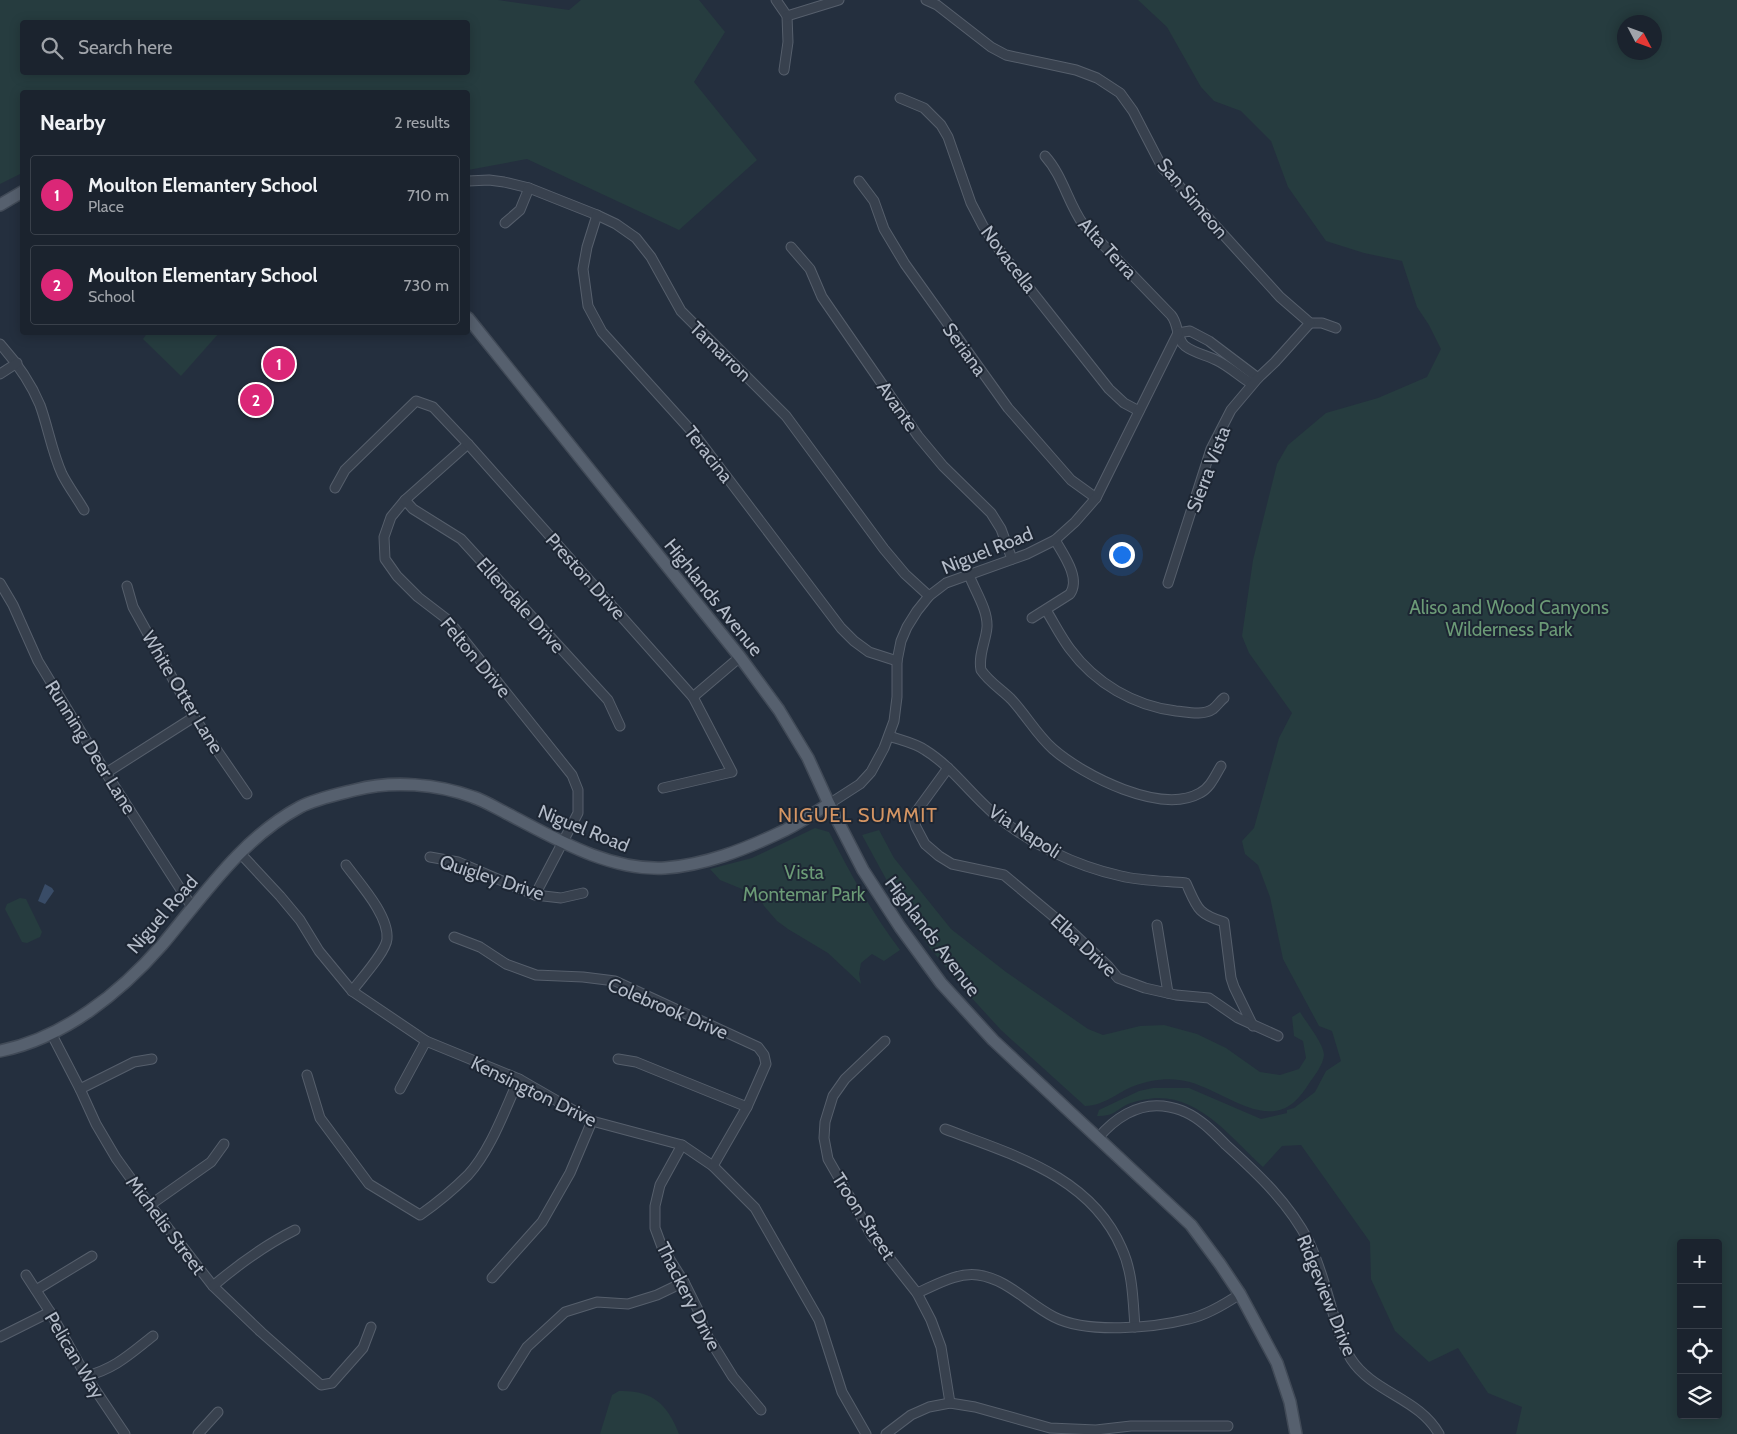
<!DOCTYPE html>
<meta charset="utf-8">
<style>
:root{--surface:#1b232e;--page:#282f3a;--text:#f1f3f6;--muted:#a0a4aa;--line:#39404a;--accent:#db2777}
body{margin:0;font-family:Cabin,sans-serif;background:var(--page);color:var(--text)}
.controls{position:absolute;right:15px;bottom:15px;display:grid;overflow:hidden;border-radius:5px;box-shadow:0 2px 12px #0003}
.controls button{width:45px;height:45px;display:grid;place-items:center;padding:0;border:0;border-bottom:1px solid var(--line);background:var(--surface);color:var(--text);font:25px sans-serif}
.compass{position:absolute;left:1617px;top:15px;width:45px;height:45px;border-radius:50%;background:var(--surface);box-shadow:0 2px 12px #0003;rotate:131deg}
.you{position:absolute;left:1121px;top:554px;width:18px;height:18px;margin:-12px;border:4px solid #fff;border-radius:50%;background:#1a73e8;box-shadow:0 0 0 8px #1a73e833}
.badge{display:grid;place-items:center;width:32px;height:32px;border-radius:50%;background:var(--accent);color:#fff;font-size:16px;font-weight:700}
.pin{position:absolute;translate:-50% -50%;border:2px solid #fff;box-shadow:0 1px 5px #0006}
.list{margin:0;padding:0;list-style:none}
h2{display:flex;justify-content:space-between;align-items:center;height:65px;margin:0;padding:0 20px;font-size:21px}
h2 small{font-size:16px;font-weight:400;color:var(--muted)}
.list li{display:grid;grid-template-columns:32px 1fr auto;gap:15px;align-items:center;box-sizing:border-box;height:80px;margin:0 10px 10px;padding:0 10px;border:1px solid var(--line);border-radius:5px}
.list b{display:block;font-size:19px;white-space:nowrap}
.list p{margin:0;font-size:16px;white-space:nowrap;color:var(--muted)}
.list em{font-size:16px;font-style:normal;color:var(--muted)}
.icon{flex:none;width:28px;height:28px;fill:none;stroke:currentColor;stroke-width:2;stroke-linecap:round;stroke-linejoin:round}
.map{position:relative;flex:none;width:1737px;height:1434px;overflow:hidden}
.search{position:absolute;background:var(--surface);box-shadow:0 2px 12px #0003;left:20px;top:20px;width:450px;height:55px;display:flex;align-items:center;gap:12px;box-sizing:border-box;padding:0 18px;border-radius:5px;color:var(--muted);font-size:19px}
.panel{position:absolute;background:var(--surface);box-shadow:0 2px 12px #0003;left:20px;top:90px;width:450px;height:245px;border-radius:5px}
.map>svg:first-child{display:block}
.green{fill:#263c3f;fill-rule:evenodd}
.water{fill:#394c67}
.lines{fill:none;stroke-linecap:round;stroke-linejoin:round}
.minor-casing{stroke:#565f6c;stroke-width:11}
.major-casing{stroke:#414a57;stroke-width:14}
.minor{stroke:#38414e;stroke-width:9}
.major{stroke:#56606e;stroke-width:11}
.labels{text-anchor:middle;stroke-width:4;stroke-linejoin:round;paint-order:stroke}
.street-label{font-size:19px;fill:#b4bcc9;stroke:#1d2633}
.park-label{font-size:19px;fill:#6b9a76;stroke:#1d2633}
.neighbourhood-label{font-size:20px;letter-spacing:1px;fill:#d59563;stroke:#1d2633}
</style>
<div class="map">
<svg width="1737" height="1434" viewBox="0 0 1737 1434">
<rect width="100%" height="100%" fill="#242f3e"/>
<g class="green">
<path d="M0,0H498L569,10L581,0H699L725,32L694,82L757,160L679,230L527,159L468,170V92H22V173L0,184ZM22,22H468V72H22Z"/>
<path d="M1138,0H1737V1434H1516L1522,1407L1488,1393L1458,1348L1429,1362L1395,1331L1371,1279L1370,1242L1301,1145L1282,1146L1263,1167C1232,1139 1201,1096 1155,1098C1147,1099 1135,1101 1128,1104C1114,1111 1115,1116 1097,1116L1099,1110L1139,1091L1153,1088H1189L1261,1119L1287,1113V1110L1294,1108L1315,1092L1326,1071L1341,1061L1332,1031L1319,1026L1283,959L1270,897L1258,865L1245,854L1242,841L1254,828L1279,738L1292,713L1249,653L1242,636L1253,560L1277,464L1288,445L1326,413L1378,398L1427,377L1441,349L1429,325L1417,307L1402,261L1364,253L1326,241L1288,187L1271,141L1241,111L1214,101L1201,87L1167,27ZM1624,22H1654V52H1624ZM1681,1243H1718V1415H1681Z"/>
<polygon points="148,332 219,332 219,333 181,376 143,339"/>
<path d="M815,828L829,832C851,875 871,911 900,950L884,961L872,954L861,963L859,974L861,984L828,953L788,929L777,921L764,906L759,896L720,880L710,869L752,858Z"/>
<path d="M879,830L894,858L951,929L1006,972L1088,1029L1103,1035L1140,1026L1164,1025L1197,1034L1226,1048L1260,1072L1280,1075L1299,1069L1306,1058L1303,1041L1294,1036L1292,1017L1300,1012C1306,1022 1324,1044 1324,1055C1323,1065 1315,1075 1310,1082C1305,1090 1300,1097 1293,1103C1260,1130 1215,1083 1179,1080C1164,1078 1148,1081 1134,1086C1116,1093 1106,1105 1085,1106L1001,1030L969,995L930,948L898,901L862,835Z"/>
<polygon points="20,898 26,899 42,932 40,937 27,943 22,942 5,909 7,904"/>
<path d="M619,1391C653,1390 667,1404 679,1434H600L612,1395Z"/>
</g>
<polygon class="water" points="45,884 52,888 54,891 45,904 38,901"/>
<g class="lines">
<g class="minor-casing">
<g id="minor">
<polyline points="776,0 787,16 788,42 784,70"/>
<polyline points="926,0 937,5 991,47 1006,55 1076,70 1097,78 1120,93 1133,111 1162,167 1280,297 1310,323 1322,323 1336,328"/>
<polyline points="787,16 839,0"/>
<polyline points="900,98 924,108 941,125 948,137 971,203 983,226 1003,255 1109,389 1124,403 1139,411"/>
<path d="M1045,156C1063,176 1068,203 1083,224L1171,315C1179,324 1176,339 1185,346C1194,353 1206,355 1216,360C1229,366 1240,377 1252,384"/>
<polyline points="468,181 489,180 504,182 529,188 597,215 616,224 636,238 651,257 681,311 786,416 884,549 905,574 929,596"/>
<polyline points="859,181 874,201 884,229 905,264 1008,408 1071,480 1096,498"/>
<polyline points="597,215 587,247 583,269 588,306 602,332 695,435 841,628 854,641 869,652 897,661"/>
<polyline points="505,223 520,210 529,188"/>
<polyline points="791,247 810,269 822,297 918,436 943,466 991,513 1001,529 1012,559"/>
<polyline points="1178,333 1190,331 1209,341 1258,378"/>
<path d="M0,344C17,363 30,381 40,405C48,427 52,452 62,474C68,486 77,498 84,510"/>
<polyline points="0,374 17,363"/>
<polyline points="468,444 405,500 391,517 384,537 385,559 397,576 418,597 448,620 572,775 578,790 578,813 535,895"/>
<polyline points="335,488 345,470 416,401 433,407 468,444 693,697 732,772 663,788"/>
<polyline points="405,500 413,509 461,539 608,700 620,726"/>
<path d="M969,575C975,591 988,610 987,627C986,641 978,655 981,670C989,682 1002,690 1011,699C1026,715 1037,735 1053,749C1084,776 1161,815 1200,793C1210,788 1215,776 1221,766"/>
<polyline points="0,583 13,605 38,661 106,773 192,907"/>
<polyline points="1168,583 1211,449 1231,410 1258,378 1275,362 1310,323"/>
<polyline points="127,586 133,607 194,717 247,794"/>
<path d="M1046,610C1054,623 1061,637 1070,649C1095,683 1134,706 1176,711C1187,712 1203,716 1213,709C1217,706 1220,701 1224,698"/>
<path d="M1032,618L1070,594C1081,578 1063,554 1055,540"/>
<polyline points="693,697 740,657"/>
<path d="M889,736C900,740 915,743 925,750C951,766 969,792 992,812C1028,843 1075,866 1121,876C1142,881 1165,881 1186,883C1197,907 1197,914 1224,922L1231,978L1234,987L1253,1026"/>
<polyline points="948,768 916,812 914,820 916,827 925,844 939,856 952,864 1004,875 1071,931 1108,966 1118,978 1145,988 1176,995 1209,998 1238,1018 1278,1036"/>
<polyline points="106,773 194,717"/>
<polyline points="829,804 860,784 871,772 884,748 894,721 897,697 897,661 901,641 907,627 917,611 929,596 946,583 1027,554 1055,540 1075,522 1096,498 1178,333"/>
<polyline points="240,853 280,896 300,920 319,951 352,991 426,1041 519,1079 592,1121 682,1145 713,1166 755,1208 819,1320 842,1392 866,1434"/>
<polyline points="430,857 458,862 535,895 561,898 583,893"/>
<path d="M346,865C359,883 389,915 387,939C386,952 360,980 352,991"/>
<polyline points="1157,925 1168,993"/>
<polyline points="454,937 480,947 506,964 536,975 583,977 615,981 758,1047 764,1055 766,1064 747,1107 713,1166"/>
<polyline points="51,1033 80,1089 96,1124 116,1158 150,1205 213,1286 261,1332 321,1385 332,1383 363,1348 371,1327"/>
<polyline points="885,1041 845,1079 833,1096 825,1122 824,1138 828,1159 872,1236 917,1293 931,1320 941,1347 950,1403"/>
<polyline points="618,1059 636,1062 747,1107"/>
<path d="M307,1075L320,1118L369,1184L420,1215C437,1203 453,1190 468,1175C491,1150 505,1109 519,1079"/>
<polyline points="80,1089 134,1062 152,1059"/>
<polyline points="400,1089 426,1041"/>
<path d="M945,1129C1013,1155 1091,1176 1122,1249C1133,1273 1133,1302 1135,1327"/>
<path d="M1098,1138C1114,1119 1137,1103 1163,1106C1170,1107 1179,1109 1185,1112C1201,1119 1214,1133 1226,1145C1258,1174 1289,1203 1309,1242C1320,1265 1326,1289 1333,1313C1338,1329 1342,1345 1351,1359C1373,1393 1419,1398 1439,1434"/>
<polyline points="682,1145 660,1185 655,1206 655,1228 662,1247 684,1282 698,1310 705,1332 733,1377 761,1410"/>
<polyline points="150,1205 211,1162 224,1144"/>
<polyline points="26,1275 50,1312 86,1376 125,1434"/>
<polyline points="492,1278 542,1222 570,1173 592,1121"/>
<path d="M213,1286C239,1264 265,1245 295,1230"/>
<polyline points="36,1290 92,1256"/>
<path d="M917,1293C936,1285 957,1272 978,1275C1008,1279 1028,1304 1054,1317C1087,1334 1153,1328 1189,1319C1207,1315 1225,1304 1240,1294"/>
<polyline points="0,1337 50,1312"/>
<path d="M86,1376C115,1369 131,1353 153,1336"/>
<polyline points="503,1385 527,1347 565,1312 597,1302 628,1304 657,1295 684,1282"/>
<polyline points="198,1434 218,1412"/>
<polyline points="886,1434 911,1415 929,1407 950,1403 975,1407 1050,1428 1096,1430 1131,1426 1228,1426"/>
</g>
</g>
<g class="major-casing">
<g id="major">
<polyline points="0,205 22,192"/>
<polyline points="468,318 740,657 779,710 808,758 829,804 863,870 900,927 941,983 993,1040 1191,1225 1220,1264 1240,1294 1277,1363 1290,1402 1296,1434"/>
<path d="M0,1051C64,1038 120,993 162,945C204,895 241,839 300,807C315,799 339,794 355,790C393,780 437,784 473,797C485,801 496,808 508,814C556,839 609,871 665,868C705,865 743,850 779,833C796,826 812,814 829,804"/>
</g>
</g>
<use href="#minor" class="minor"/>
<use href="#major" class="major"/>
</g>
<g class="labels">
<g class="street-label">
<text transform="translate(1193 198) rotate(50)" y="7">San Simeon</text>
<text transform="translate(1108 248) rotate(47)" y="7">Alta Terra</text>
<text transform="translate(1009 259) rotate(53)" y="7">Novacella</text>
<text transform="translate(965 349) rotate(54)" y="7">Seriana</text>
<text transform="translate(721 351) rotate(44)" y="7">Tamarron</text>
<text transform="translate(898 406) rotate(55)" y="7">Avante</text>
<text transform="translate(709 454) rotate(52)" y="7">Teracina</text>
<text transform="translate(1208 469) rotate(-69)" y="7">Sierra Vista</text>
<text transform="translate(987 550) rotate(-22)" y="7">Niguel Road</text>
<text transform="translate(586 576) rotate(48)" y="7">Preston Drive</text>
<text transform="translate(714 597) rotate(51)" y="7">Highlands Avenue</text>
<text transform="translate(521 605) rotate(48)" y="7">Ellendale Drive</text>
<text transform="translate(476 657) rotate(50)" y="7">Felton Drive</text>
<text transform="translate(183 692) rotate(59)" y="7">White Otter Lane</text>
<text transform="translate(91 747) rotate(58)" y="7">Running Deer Lane</text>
<text transform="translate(584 828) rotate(22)" y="7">Niguel Road</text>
<text transform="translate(1025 831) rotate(33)" y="7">Via Napoli</text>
<text transform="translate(492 877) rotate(18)" y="7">Quigley Drive</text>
<text transform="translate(162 914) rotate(-49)" y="7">Niguel Road</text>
<text transform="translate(933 936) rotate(53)" y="7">Highlands Avenue</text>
<text transform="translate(1084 945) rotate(43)" y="7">Elba Drive</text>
<text transform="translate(668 1008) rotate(23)" y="7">Colebrook Drive</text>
<text transform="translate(534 1091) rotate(26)" y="7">Kensington Drive</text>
<text transform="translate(864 1216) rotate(57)" y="7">Troon Street</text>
<text transform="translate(166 1225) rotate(53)" y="7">Michelis Street</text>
<text transform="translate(1327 1295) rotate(68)" y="7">Ridgeview Drive</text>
<text transform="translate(689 1296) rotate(63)" y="7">Thackery Drive</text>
<text transform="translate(75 1355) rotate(59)" y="7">Pelican Way</text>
</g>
<g class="park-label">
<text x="1509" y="614">Aliso and Wood Canyons<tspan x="1509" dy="22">Wilderness Park</tspan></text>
<text x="804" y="879">Vista<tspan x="804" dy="22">Montemar Park</tspan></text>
</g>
<g class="neighbourhood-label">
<text x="858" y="822">NIGUEL SUMMIT</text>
</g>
</g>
</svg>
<div class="controls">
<button>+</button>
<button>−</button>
<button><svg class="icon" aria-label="locate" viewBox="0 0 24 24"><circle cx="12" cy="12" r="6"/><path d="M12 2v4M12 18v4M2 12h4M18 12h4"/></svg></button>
<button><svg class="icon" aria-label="layers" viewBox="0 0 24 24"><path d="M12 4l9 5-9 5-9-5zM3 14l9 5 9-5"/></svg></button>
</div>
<svg class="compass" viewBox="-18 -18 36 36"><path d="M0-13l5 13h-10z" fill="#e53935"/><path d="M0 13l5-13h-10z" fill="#a0a4aa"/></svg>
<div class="you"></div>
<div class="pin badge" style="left:279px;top:364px">1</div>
<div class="pin badge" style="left:256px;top:400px">2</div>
<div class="search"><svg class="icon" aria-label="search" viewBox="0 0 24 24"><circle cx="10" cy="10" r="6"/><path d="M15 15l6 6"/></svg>Search here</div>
<section class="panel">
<h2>Nearby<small>2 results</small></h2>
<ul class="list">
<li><span class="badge">1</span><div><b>Moulton Elemantery School</b><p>Place</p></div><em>710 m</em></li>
<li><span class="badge">2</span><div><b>Moulton Elementary School</b><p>School</p></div><em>730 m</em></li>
</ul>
</section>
</div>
